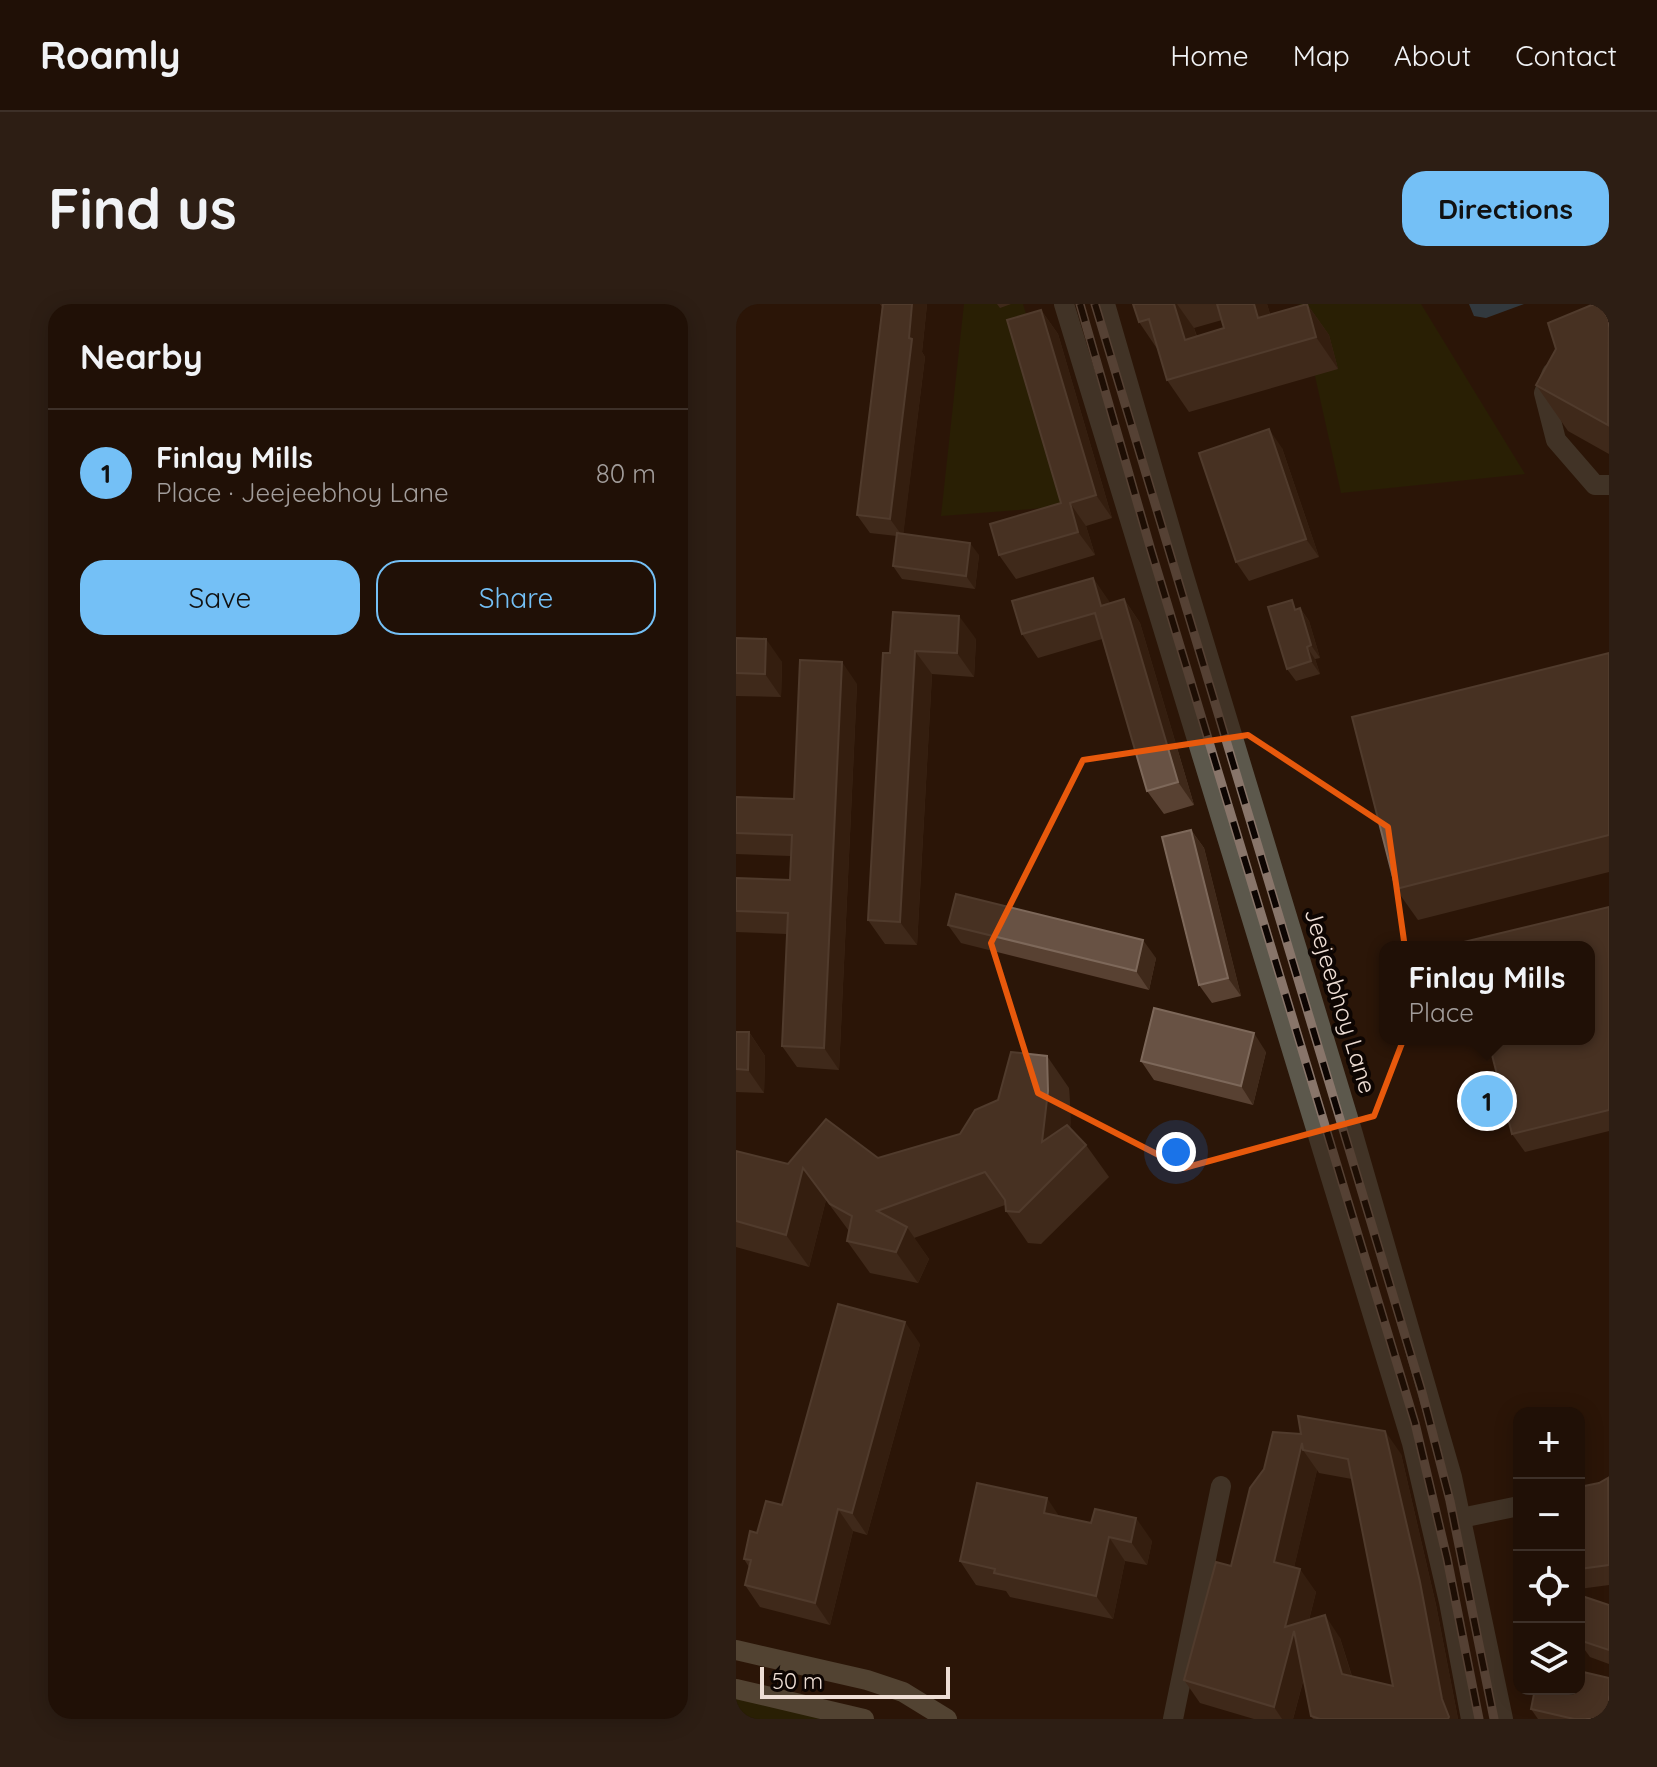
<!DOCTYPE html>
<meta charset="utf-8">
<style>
:root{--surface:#201006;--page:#2d1e14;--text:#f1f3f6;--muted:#a29d9b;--line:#3d3028;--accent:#74c0f6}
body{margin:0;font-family:Quicksand,sans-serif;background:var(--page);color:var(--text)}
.controls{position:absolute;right:24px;bottom:24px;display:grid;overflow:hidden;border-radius:16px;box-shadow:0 4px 20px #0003}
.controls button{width:72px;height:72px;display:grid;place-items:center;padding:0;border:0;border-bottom:2px solid var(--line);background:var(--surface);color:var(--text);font:40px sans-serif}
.scale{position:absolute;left:24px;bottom:20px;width:190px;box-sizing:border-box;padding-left:8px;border:4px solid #eeded5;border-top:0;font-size:22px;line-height:28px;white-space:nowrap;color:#eeded5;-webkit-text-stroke:6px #0d0502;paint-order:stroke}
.you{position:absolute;left:440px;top:848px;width:28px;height:28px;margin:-20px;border:6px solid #fff;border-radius:50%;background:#1a73e8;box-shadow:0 0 0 12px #1a73e833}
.badge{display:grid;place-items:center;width:52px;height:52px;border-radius:50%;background:var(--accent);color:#111;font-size:26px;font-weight:700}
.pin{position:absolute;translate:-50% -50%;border:4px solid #fff;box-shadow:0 2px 8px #0006}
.popup{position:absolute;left:643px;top:637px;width:216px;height:104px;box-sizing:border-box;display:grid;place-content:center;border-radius:16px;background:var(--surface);filter:drop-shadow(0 2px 6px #0005);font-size:26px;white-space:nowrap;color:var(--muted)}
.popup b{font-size:30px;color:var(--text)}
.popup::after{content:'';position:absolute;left:50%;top:100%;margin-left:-16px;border:16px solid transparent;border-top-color:var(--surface)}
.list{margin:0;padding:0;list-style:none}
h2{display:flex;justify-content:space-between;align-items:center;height:104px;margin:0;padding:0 32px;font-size:34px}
h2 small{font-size:26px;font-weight:400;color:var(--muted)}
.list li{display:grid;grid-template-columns:52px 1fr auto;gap:24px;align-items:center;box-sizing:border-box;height:128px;padding:0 32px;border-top:2px solid var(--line)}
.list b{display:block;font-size:30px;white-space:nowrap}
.list p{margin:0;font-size:26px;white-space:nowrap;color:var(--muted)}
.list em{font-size:26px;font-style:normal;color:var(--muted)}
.actions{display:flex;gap:16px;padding:24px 32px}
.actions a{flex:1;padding:18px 0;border:2px solid var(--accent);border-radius:24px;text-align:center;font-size:28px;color:var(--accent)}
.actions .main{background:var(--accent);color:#111}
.icon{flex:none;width:44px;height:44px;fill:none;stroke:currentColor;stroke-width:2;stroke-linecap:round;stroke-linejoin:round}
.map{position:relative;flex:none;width:873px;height:1415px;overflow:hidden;border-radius:24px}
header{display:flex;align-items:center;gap:48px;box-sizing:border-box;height:112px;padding:0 40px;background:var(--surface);border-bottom:2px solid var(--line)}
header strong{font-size:38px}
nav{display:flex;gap:44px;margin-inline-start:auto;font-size:28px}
.intro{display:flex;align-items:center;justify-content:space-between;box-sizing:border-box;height:192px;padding:0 48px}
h1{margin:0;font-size:56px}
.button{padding:20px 36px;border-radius:24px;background:var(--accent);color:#111;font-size:28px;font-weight:700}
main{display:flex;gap:48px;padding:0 48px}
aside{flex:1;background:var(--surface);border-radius:24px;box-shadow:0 4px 20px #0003}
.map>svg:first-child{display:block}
.green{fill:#262a00}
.water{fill:#3b6582}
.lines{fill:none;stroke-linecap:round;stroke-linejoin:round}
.minor{stroke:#5c584c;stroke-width:20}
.tertiary{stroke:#5c584c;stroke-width:20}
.secondary{stroke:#817a67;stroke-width:20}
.rail-casing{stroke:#88756a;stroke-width:9}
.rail{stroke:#0d0502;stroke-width:6;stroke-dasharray:18;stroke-linecap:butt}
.wall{fill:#584132;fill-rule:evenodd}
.shaded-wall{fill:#3f291a}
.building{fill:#685244;stroke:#7d685a;stroke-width:2;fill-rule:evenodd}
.marked{fill:none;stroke:#e8590c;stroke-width:6;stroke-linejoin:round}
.labels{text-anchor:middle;stroke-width:8;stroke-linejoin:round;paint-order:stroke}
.street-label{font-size:24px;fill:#eeded5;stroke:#0d0502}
</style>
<header>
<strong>Roamly</strong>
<nav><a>Home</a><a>Map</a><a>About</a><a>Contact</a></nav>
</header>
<div class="intro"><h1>Find us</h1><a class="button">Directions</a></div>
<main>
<aside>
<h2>Nearby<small></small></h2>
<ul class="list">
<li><span class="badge">1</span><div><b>Finlay Mills</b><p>Place · Jeejeebhoy Lane</p></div><em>80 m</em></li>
</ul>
<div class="actions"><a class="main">Save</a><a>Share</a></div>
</aside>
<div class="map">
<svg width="873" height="1415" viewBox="0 0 873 1415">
<rect width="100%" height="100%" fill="#2b1608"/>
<g class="green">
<polygon points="228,0 287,0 347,201 205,212"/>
<polygon points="563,0 685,0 789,170 605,189"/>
<polygon points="0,1391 91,1415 0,1415"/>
</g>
<polygon class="water" points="733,0 788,0 750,14 738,12"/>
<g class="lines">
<g class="minor">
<polyline points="816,69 808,89 820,136 859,181 873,181"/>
<polyline points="725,1214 783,1202"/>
<polyline points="437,1415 485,1182"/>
</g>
<g class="tertiary">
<polyline points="328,0 676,1139 713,1298 735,1415"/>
<polyline points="369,0 447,269 616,827 716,1173 767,1415"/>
</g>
<g class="secondary">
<polyline points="0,1346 131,1376 167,1388 211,1415"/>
<polyline points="0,1385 128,1415"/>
</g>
<g class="rail-casing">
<g id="rail">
<polyline points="344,0 415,246 679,1119 711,1254 743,1415"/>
<polyline points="359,0 686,1088 714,1197 758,1415"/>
</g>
</g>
<use href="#rail" class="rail"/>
</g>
<g class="wall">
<polygon points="144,0 191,0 186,48 189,53 167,230 243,251 239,285 166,275 157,262 161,232 134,229 121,211 146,3"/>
<polygon points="261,0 275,0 264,4"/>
<path d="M397,0H531L534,10L571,0L593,31L602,65L453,108L431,76L422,46L403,18ZM486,16L488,24L461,32L458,24Z"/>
<polygon points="873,0 873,150 832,127 800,81"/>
<polygon points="305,6 322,30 376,214 350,222 359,251 280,275 263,251 325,199"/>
<polygon points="546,144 583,253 513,277 500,258"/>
<polygon points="357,274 374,300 388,295 404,319 458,501 428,510 411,487 366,335 302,354 286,330"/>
<polygon points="564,304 573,317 584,354 579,355 584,370 560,377 551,365 562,305"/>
<polygon points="0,334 46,358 45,393 0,392"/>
<polygon points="240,335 238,373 196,370 181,641 149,640 132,616 154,349"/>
<polygon points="873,349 873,568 682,616 660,585"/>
<polygon points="121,380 103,766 61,763 46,742 51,630 0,628 0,574 54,576 55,552 0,550 0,493 58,495"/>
<polygon points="455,526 468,544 505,692 476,699 463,681"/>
<polygon points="873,603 873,827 789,848 776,830"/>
<polygon points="212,621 420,654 413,686 225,639"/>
<polygon points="0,728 13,728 29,752 28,789 0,788"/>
<polygon points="530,748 517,801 418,776 405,757"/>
<polygon points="333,784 334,824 350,841 373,873 305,940 292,939 270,907 269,901 178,934 193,955 182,979 134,969 111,937 113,927 90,896 73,963 0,943 0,847 52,860 142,854 224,830"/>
<polygon points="184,1040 131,1231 117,1227 94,1321 24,1303 9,1281 13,1263 8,1255 21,1229"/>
<path d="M565,1130L665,1150L700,1301L722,1415H577L575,1412L568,1374L557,1415H518L464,1399L448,1376L495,1262ZM581,1166L583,1169L616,1175L657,1382L616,1372L604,1334L573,1316L580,1288L558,1263Z"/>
<polygon points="873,1175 873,1281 843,1285 843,1183 863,1179"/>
<polygon points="324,1212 416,1237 411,1261 389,1257 377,1315 274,1293 270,1287 240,1281 224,1257"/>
<polygon points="843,1291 873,1301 873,1360 854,1353 843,1338"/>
<polygon points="795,1405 873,1415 802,1415"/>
</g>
<g class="shaded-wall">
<polygon points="176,0 191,0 186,48 189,53 167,233 154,215"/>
<polygon points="438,0 441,0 458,24 470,65 449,36"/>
<polygon points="518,0 531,0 544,45 522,14"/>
<polygon points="571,0 593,31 602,65 580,33"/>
<polygon points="305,6 322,30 376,214 360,191"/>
<polygon points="533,125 546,144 583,253 570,235"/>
<polygon points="334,199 350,222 359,251 342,228"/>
<polygon points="234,239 243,251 239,285 230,272"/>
<polygon points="357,274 373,297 382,326 365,302"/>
<polygon points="388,295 404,319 458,501 442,478"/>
<polygon points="564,304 573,317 584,354 575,341"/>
<polygon points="223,312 240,335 238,373 221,349"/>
<polygon points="30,335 46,358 45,393 29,370"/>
<polygon points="571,343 579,355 584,370 575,357"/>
<polygon points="179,347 196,370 181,641 164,618"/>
<polygon points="106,358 121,380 103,766 88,744"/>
<polygon points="455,526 468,544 505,692 492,674"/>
<polygon points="407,636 420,654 413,686 400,667"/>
<polygon points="13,728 29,752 28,789 12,766"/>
<polygon points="518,729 530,748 517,801 505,782"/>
<polygon points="311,752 333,784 335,819 330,862 306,838"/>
<polygon points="67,864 90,896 73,963 50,931"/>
<polygon points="171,923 193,955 182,979 160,948"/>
<polygon points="169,1018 184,1040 131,1231 116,1209"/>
<polygon points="649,1127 665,1150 700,1301 722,1415 712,1415 706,1395"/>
<polygon points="566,1139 567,1146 581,1166 554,1281 538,1258"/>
<polygon points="311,1194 327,1218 308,1209"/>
<polygon points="102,1205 117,1227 94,1321 79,1299"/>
<polygon points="400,1214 416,1237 411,1261 395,1238"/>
<polygon points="373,1233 389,1257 377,1315 360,1292"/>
<polygon points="564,1265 580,1288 567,1339 574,1350 557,1415 546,1415 538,1403 549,1323"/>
<polygon points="589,1311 604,1334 622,1393 606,1370"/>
</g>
<g class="building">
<polygon points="147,0 176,0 173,34 176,35 154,215 121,211"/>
<polygon points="397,0 438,0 449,36 488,24 481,0 518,0 522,14 571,0 580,33 431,76 413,15 403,18"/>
<polygon points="858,0 873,0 872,121 800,81 820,45 812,19"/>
<polygon points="305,6 360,191 334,199 342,228 263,251 254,220 325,199 271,16"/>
<polygon points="533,125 570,235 500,258 463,149"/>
<polygon points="161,229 234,239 230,272 157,262"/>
<polygon points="357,274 365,302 388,295 442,478 411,487 359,309 286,330 276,297"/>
<polygon points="556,296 559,306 564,304 575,341 571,343 575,357 551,365 532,303"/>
<polygon points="157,308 223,312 221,349 179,347 164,618 132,616 147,349 154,349"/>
<polygon points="0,334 30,335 29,370 0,369"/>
<polygon points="873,349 873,531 660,585 616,413"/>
<polygon points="64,356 106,358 88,744 46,742 52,609 0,607 0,574 54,576 56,531 0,529 0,493 58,495"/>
<polygon points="455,526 492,674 463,681 426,533"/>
<polygon points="220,590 407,636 400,667 212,621"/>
<polygon points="873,603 873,806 776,830 752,735 853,735 853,643 730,643 728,638"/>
<polygon points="418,704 518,729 505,782 405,757"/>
<polygon points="0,728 13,728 12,766 0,765"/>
<polygon points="275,748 311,752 312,787 306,838 331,821 350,841 283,908 270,907 269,896 249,868 141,907 171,923 160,948 111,937 116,912 94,900 67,864 50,931 0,917 0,847 52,860 90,815 142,854 224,830 239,806 262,796"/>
<polygon points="102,1000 169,1018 116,1209 102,1205 79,1299 9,1281 15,1256 8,1255 14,1227 21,1229 30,1197 46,1201"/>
<path d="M562,1112L649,1127L684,1278L706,1395L713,1413L712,1415H584L575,1412L558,1327L538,1403L448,1376L480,1258L495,1262L514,1184L528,1165L537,1128L565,1130ZM566,1139L567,1146L612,1155L657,1382L606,1370L589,1311L549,1323L564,1265L538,1258Z"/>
<polygon points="872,1174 873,1261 843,1265 843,1183 863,1179"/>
<polygon points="241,1179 311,1194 308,1209 355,1219 359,1205 400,1214 395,1238 373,1233 360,1292 258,1269 259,1265 224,1257"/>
<polygon points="843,1291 873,1301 873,1346 843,1336"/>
<polygon points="843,1367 873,1374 873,1415 838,1415 795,1405 799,1385 843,1385"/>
</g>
<path d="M0 0H873V1415H0ZM512,431L652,523L678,708L638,812L448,864L302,789L255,639L347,456Z" fill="#2b1608" fill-opacity=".55" fill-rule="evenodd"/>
<path class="marked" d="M512,431L652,523L678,708L638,812L448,864L302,789L255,639L347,456Z"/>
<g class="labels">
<g class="street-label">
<text transform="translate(604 697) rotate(73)" y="8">Jeejeebhoy Lane</text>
</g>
</g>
</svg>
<div class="controls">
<button>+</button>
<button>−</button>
<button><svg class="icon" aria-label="locate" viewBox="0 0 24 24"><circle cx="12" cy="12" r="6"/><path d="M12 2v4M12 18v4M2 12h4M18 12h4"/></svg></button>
<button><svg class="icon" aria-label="layers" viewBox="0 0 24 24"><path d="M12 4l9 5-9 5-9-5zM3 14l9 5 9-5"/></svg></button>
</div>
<div class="scale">50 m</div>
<div class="you"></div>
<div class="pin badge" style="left:751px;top:797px">1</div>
<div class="popup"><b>Finlay Mills</b>Place</div>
</div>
</main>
